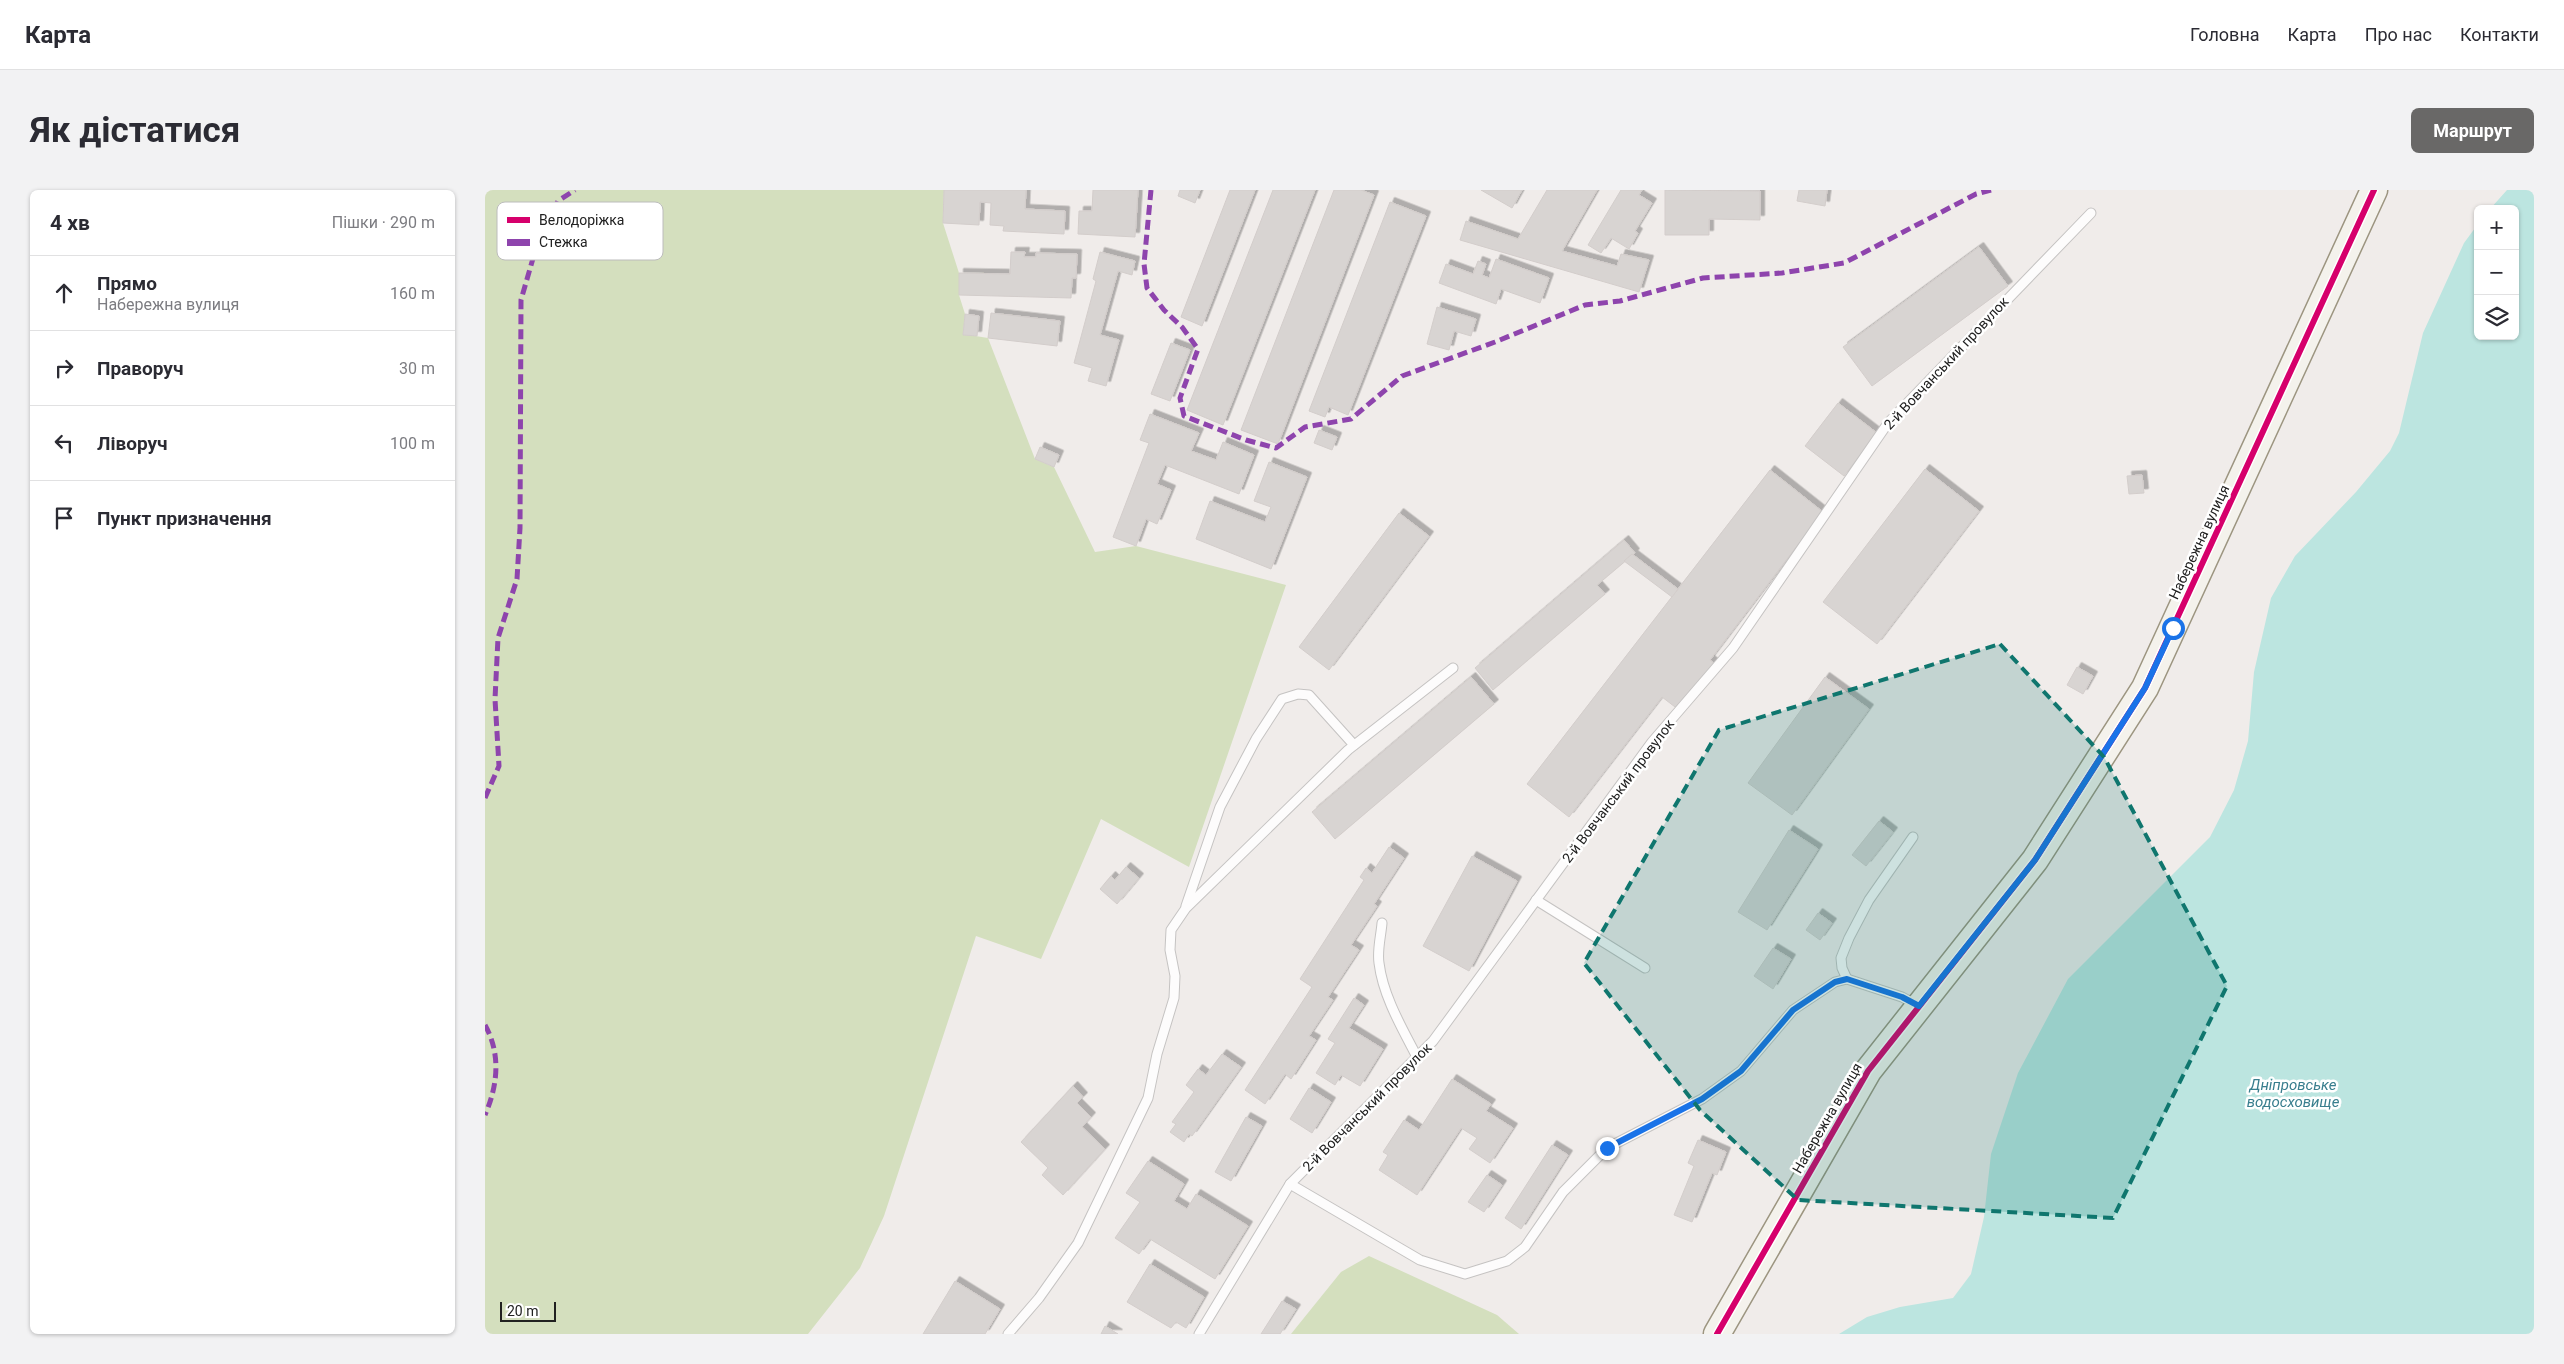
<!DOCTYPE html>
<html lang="uk">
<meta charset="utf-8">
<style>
:root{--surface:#fff;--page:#f2f2f3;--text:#2b2b33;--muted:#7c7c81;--line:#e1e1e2;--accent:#696867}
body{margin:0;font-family:Roboto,sans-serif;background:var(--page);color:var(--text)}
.controls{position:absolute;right:15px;top:15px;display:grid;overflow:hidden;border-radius:8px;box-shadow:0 1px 4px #0004}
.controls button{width:45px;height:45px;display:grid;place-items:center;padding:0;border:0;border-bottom:1px solid var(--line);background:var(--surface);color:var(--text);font:25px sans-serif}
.scale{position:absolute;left:15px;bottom:12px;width:56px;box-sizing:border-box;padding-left:5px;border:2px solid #212121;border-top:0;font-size:14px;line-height:18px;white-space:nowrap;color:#212121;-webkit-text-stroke:4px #fff;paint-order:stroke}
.stop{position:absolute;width:15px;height:15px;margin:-11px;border:4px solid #1a73e8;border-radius:50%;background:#fff}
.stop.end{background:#1a73e8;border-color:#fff;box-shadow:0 1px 5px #0008}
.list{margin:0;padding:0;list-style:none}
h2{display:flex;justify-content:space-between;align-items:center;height:65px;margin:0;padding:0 20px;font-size:21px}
h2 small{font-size:16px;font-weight:400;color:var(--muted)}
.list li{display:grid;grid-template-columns:32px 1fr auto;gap:15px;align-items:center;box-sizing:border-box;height:75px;padding:0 20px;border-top:1px solid var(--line)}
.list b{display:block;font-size:19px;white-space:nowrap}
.list p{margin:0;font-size:16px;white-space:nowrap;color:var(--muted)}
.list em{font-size:16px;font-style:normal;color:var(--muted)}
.icon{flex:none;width:28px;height:28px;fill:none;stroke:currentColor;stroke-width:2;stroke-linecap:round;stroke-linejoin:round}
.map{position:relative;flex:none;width:2049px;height:1144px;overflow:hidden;border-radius:8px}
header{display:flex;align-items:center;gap:30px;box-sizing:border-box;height:70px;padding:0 25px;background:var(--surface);border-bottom:1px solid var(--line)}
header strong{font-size:24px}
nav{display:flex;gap:28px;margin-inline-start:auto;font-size:18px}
.intro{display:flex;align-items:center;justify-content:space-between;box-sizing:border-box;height:120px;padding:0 30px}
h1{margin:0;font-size:35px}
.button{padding:12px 22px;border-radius:8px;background:var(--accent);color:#fff;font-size:18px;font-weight:700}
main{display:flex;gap:30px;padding:0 30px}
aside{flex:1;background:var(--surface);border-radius:8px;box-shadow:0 1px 4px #0004}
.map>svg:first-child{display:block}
.forest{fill:#d4dfbe}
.water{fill:#bce5e0}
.building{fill:#d8d4d2;stroke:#d3cdcb;filter:url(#shadow)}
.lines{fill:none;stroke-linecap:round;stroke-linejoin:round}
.lane-casing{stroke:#c5c3c2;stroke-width:11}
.secondary-casing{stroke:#9c9580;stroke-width:29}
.lane{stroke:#fdfcfc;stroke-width:9}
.secondary{stroke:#f4f2ec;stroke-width:26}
.quiet{stroke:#8e44ad;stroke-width:5;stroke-dasharray:10 5;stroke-linecap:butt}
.cycleway-casing{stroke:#fff;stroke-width:9}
.cycleway{stroke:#d6006c;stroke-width:6}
.route{stroke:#1a73e8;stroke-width:6}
.marked{fill:#0f766e;fill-opacity:0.2;stroke:#0f766e;stroke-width:4;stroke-dasharray:10 6;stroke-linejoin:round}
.labels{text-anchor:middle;stroke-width:5;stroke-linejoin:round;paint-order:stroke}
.street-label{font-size:14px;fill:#212121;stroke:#fff}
.water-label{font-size:15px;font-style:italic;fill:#397e8e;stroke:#fff}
.key{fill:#fff;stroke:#bcbcbc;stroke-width:1}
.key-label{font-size:14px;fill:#212121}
</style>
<header>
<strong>Карта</strong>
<nav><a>Головна</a><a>Карта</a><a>Про нас</a><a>Контакти</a></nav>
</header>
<div class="intro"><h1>Як дістатися</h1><a class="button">Маршрут</a></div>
<main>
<aside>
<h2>4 хв<small>Пішки · 290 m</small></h2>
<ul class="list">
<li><svg class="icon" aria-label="ahead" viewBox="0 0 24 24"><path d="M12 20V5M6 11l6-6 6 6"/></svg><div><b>Прямо</b><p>Набережна вулиця</p></div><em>160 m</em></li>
<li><svg class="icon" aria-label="right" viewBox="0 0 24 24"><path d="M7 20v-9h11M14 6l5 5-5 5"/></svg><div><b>Праворуч</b></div><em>30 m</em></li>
<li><svg class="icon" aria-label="left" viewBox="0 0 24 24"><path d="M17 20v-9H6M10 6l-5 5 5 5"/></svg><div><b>Ліворуч</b></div><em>100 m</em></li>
<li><svg class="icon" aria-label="arrive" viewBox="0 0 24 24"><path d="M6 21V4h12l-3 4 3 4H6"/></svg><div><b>Пункт призначення</b></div></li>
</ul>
</aside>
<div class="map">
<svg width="2049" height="1144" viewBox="0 0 2049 1144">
<defs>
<filter id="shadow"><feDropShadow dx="4.5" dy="-4.5" stdDeviation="0" flood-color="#0004"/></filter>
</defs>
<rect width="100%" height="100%" fill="#f0ecea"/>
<g class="forest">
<polygon points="0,0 459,0 458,33 474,83 474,105 480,124 478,144 503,148 550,269 569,277 610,362 651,356 801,395 704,677 616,629 556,769 491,746 399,1026 375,1078 323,1144 0,1144"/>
<polygon points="884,1066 1012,1125 1034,1144 806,1144 856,1082"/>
</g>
<polygon class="water" points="2022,0 2049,0 2049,1144 1354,1144 1382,1127 1415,1117 1468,1108 1486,1084 1499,1027 1506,964 1533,883 1583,789 1725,647 1749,600 1763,551 1769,482 1786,408 1810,366 1871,302 1905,261 1914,243 1938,143 1979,53 1993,34 1993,146 2030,146 2030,19 2005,19"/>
<g class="building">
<polygon points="459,0 541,0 540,19 580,21 579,44 518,41 519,36 505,35 506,13 495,12 494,35 458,33"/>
<polygon points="608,0 653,0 650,47 593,44 594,21 607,21"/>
<polygon points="695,0 715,0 710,13 693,6"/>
<polygon points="745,0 770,0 717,136 696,127"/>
<polygon points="788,0 830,0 738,235 702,220"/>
<polygon points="849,0 876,0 889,5 793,254 756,240"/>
<polygon points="996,0 1037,0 1027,18"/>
<polygon points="1062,0 1112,0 1077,61 1132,76 1136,64 1164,70 1154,102 975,50 981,31 1033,49"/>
<polygon points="1136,0 1157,0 1154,5 1167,13 1150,41 1153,43 1144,59 1126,48 1116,63 1103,55"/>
<polygon points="1180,0 1275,1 1275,30 1224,29 1224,45 1180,45"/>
<polygon points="1314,0 1342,0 1340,16 1312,11"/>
<polygon points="905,12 941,26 863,225 844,217 840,227 824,221"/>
<polygon points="1494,57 1523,96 1387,196 1358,157"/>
<polygon points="526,62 540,62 539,67 551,67 551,63 592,64 591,88 587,88 586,108 474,105 474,83 525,84"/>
<polygon points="615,62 650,71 647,85 633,81 615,145 634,150 621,196 603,191 607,178 589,173 611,91 608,89"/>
<polygon points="1011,69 1064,88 1055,113 1016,99 1011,114 954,93 961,74 988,84 993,71 1001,74 997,85 1004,88"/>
<polygon points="952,117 991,129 986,146 969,141 964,160 942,154"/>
<polygon points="506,123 575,131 572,156 503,148"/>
<polygon points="480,124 494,126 492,146 478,145"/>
<polygon points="686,153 705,160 685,211 666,204"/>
<polygon points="1353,213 1392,243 1359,286 1320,256"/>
<polygon points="665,224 714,243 706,261 731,270 738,252 769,265 754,304 680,275 672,294 686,300 672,334 661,329 651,356 628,347 664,253 655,250"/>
<polygon points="834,240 852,247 847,260 829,253"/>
<polygon points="555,257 574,265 569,277 550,269"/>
<polygon points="784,272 822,287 786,379 711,349 725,311 780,332 786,317 769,311"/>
<polygon points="1440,279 1494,321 1392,454 1338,412"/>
<polygon points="1285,280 1338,322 1225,470 1230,474 1194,520 1177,507 1084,627 1042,594"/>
<polygon points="1657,285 1659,303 1644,304 1642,286"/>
<polygon points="914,323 944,346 844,480 814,457"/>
<polygon points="1139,350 1150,363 1112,395 1120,404 1008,500 990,478"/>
<polygon points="1147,364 1193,399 1187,407 1139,371"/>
<polygon points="1592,477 1608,486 1598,504 1582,495"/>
<polygon points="986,487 1009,514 850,649 827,622"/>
<polygon points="1340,487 1384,519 1307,625 1263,593"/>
<polygon points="1394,631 1408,642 1381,676 1367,665"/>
<polygon points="1304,640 1333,659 1282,740 1253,722"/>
<polygon points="904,657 919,668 889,714 892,716 866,755 874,760 843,807 848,810 824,846 831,850 806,889 800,884 780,914 760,900 827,797 815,789 879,690 875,687 881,678 887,683"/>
<polygon points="987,666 1032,691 984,781 938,756"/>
<polygon points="641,677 654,688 632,714 615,699 626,686 630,690"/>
<polygon points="1333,723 1347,733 1335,750 1321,740"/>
<polygon points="1288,758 1306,769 1288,799 1269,786"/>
<polygon points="869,808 879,815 864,838 898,859 875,896 856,885 850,895 831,883 850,853 843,849"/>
<polygon points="737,864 756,877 707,946 704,944 699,952 685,942 691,934 687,932 709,902 701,895 713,879 721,885"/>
<polygon points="967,889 1006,914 1001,921 1028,938 1005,973 984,959 992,948 976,938 932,1005 894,980 903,965 898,962 919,930 934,940"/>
<polygon points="588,896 598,907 592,913 606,927 597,937 620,959 578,1005 557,985 563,978 536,952"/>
<polygon points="824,898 846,912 827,943 805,929"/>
<polygon points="761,927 777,936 746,991 730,982"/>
<polygon points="1213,950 1241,962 1232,985 1227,983 1207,1032 1189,1025 1209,976 1203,973"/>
<polygon points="1067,955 1083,965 1036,1039 1020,1028"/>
<polygon points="663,971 699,994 689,1011 702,1019 711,1004 763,1036 730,1089 665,1049 654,1064 630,1048 655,1012 641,1003"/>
<polygon points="1002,985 1017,995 999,1022 983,1012"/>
<polygon points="665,1074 719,1107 701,1138 691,1132 686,1138 642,1112"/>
<polygon points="470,1091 515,1119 500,1144 438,1144"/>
<polygon points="797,1111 811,1119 795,1144 776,1144"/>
<polygon points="620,1136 633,1144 616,1144"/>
</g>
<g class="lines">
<g class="lane-casing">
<g id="lane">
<polyline points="1051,710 1160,778"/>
<polyline points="701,716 735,617 771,549 797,509 813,504 824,505 869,555"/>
<path d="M897,733C896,746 892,760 894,773C898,806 917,838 932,867"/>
<polyline points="1362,789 1357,778 1356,768 1364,748 1384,710 1428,647"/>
<polyline points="805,994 935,1070 980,1084 1022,1071 1040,1057 1078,1002 1122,958 1217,909 1256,881 1308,820 1350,792 1362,789 1417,807 1432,815"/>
<polyline points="523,1144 554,1108 593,1053 663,908 672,864 689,808 690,786 685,760 686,740 701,718 863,560 968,478"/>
<polyline points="714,1144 805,994 948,851 1167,552 1248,458 1403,233 1606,23"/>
</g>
</g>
<g class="secondary-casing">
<polyline id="secondary" points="1232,1144 1383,881 1550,670 1660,498 1889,0"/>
</g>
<use href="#lane" class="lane"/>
<use href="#secondary" class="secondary"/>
<g class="quiet">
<polyline points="666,0 659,74 662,98 679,120 697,137 713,159 695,208 699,226 761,250 791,258 820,237 866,229 917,186 1010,152 1100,115 1135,111 1218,88 1297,83 1359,73 1491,4 1506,0"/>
<polyline points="0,608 14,576 10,509 13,448 32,389 35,338 36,110 53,51 73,11 90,0"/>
<path d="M0,835C16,864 13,895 0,925"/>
</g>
<g class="cycleway-casing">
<polyline id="cycleway" points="1232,1144 1383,881 1550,670 1660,498 1889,0"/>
</g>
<use href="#cycleway" class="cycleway"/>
</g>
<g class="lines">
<polyline class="route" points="1122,958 1217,909 1256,881 1308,820 1350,792 1362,789 1417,807 1434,816 1550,670 1660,498 1688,438"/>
</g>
<path class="marked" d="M1515,454L1619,567L1742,796L1628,1028L1313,1010L1215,920L1099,773L1234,540Z"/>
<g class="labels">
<g class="street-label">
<text transform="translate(1461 173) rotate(-47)" y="5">2-й Вовчанський провулок</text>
<text transform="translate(1714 352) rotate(-65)" y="5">Набережна вулиця</text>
<text transform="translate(1133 601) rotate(-53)" y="5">2-й Вовчанський провулок</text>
<text transform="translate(882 917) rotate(-45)" y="5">2-й Вовчанський провулок</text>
<text transform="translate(1342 928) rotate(-60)" y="5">Набережна вулиця</text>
</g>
<g class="water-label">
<text x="1808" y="900">Дніпровське<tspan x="1808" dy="17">водосховище</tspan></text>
</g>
</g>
<rect x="12" y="12" width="166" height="58" rx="8" class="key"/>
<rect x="22" y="27" width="23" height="6" fill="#d6006c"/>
<rect x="22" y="49" width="23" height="7" fill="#8e44ad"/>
<g class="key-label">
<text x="54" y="35">Велодоріжка</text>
<text x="54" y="57">Стежка</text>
</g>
</svg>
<div class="controls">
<button>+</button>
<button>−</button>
<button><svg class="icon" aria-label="layers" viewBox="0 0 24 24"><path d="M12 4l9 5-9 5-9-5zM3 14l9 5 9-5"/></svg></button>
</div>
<div class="scale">20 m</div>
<div class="stop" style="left:1688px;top:438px"></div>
<div class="stop end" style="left:1122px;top:958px"></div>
</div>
</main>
